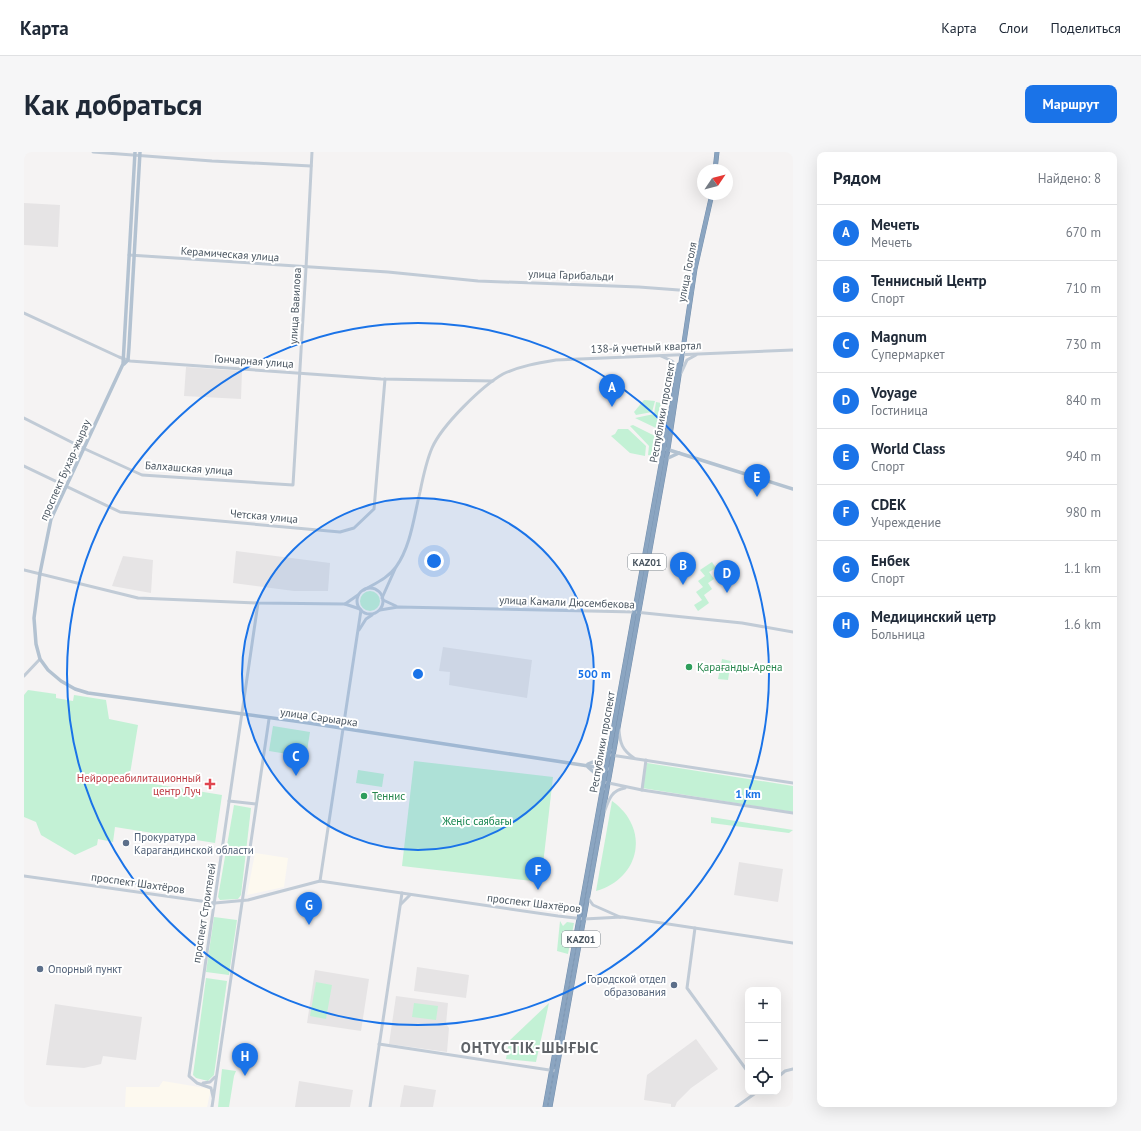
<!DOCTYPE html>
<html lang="ru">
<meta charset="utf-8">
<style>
:root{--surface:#fff;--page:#f6f6f7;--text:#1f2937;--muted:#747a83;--line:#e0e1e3;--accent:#1a73e8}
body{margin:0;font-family:"PT Sans",sans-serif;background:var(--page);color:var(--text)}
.controls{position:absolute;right:12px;bottom:12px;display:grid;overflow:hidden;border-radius:8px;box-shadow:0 4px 16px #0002}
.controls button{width:36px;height:36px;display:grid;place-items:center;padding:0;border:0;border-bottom:1px solid var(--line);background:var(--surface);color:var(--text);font:20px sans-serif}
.compass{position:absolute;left:673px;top:12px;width:36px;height:36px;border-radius:50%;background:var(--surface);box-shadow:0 4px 16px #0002;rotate:55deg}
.you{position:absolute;left:410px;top:409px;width:14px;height:14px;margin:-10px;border:3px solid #fff;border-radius:50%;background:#1a73e8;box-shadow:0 0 0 6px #1a73e833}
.badge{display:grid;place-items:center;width:26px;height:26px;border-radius:50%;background:var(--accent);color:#fff;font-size:13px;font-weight:700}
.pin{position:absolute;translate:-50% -33px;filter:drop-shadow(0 1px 2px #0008)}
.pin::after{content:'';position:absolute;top:21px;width:14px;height:12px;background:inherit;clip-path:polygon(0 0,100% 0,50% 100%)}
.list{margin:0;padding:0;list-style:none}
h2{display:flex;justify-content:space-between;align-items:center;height:52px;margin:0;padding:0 16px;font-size:17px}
h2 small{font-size:13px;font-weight:400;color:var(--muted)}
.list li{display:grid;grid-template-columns:26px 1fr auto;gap:12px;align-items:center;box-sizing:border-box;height:56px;padding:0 16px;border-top:1px solid var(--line)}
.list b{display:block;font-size:15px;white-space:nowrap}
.list p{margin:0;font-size:13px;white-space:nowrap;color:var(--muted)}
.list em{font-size:13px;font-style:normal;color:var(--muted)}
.icon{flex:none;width:22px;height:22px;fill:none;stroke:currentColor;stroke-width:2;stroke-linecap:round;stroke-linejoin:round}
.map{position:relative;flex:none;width:769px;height:955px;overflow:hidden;border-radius:8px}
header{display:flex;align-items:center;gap:24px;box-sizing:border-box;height:56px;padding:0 20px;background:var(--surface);border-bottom:1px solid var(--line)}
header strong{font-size:19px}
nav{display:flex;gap:22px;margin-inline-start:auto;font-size:14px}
.intro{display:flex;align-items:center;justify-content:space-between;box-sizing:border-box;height:96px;padding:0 24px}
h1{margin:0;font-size:28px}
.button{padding:10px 18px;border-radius:8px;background:var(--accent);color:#fff;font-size:14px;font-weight:700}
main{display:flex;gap:24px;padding:0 24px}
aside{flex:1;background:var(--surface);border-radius:8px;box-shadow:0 4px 16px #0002}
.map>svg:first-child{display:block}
.commercial{fill:#fdf9ef}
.education{fill:#e6e4e5}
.green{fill:#c3f1d5}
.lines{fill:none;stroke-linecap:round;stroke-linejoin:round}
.highway-casing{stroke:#7690ad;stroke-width:5}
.secondary{stroke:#c1cbd6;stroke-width:3}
.primary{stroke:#b3c2d1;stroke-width:3.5}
.highway{stroke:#8ba5c1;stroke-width:4}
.ring{fill:none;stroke:#1a73e8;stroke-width:2}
.leisure-dot{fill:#2e9e5b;stroke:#fff;stroke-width:1.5}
.health-dot{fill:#e0444e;stroke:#fff;stroke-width:1.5}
.service-dot{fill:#5c6f8a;stroke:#fff;stroke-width:1.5}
.labels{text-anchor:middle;stroke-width:4;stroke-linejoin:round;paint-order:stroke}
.shield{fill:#fff;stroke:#808990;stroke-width:1}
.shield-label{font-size:10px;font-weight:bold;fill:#4a5661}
.street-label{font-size:11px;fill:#4a5661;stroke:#fff}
.leisure-label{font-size:11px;fill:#27864d;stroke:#fff;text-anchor:start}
.health-label{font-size:11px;fill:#be3a42;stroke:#fff;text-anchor:end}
.park-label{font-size:11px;fill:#17864f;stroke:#fff}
.service-label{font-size:11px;fill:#4e5e75;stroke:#fff;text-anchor:start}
.district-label{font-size:15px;font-weight:bold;letter-spacing:1px;fill:#5f6368;stroke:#fff}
.centre{fill:#1a73e8;stroke:#fff;stroke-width:2}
.ring-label{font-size:12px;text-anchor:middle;font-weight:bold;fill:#1a73e8;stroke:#fff;stroke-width:4;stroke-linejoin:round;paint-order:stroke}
</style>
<header>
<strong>Карта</strong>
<nav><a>Карта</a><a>Слои</a><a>Поделиться</a></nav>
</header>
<div class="intro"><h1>Как добраться</h1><a class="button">Маршрут</a></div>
<main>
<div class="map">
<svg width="769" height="955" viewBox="0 0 769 955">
<rect width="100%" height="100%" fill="#f5f3f3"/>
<g class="commercial">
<polygon points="231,701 264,706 260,735 223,743"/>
<polygon points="139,929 187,937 183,955 101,955 102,935 135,935"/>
</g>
<g class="education">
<polygon points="0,51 36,53 34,95 0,93"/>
<polygon points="162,215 218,219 217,247 160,244"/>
<polygon points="212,399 306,411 304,439 270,439 209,431"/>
<polygon points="99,404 129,408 127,441 88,434"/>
<polygon points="419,495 508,508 503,546 425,533 426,520 415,519"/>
<polygon points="715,710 759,717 754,750 710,743"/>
<polygon points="393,815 445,823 442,846 390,839"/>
<polygon points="291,818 345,827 337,879 283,871"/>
<polygon points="372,844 424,851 422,872 425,876 423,900 365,892"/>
<polygon points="31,852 118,865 112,908 79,904 77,912 60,916 22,913"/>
<polygon points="672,887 694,917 667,936 653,950 651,955 647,955 647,952 620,948 623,923"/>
<polygon points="275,929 329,938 326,955 271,955"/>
<polygon points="380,933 412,938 409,955 376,955"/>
</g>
<g class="green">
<polygon points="620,248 631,249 628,260 612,263 610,260"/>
<polygon points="632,250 637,251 632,276 611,266 630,262"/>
<polygon points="609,273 631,284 628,304 624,303 625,294 606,274"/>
<polygon points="594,277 604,277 622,294 621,304 606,301 587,284 591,282"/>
<polygon points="688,410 692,416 685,420 690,427 684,431 688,437 680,443 685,451 674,459 670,453 678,448 672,440 679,435 674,429 681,424 676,418"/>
<circle cx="346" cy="449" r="10"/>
<polygon points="698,507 707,509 704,528 694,527"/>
<polygon points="4,538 32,542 32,546 49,549 50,543 82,548 85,567 114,573 105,628 198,643 191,691 91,675 89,690 74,687 73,693 51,703 17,683 12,670 0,665 0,543"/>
<polygon points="249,574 286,580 282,605 245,599"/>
<polygon points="390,609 529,625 517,730 378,714"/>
<polygon points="623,611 769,634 769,660 618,636"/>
<polygon points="334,618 360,622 358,635 332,631"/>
<path d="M588,649C626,676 617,726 572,739Z"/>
<polygon points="210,653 227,656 217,743 214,747 196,748 194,745"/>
<polygon points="687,665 769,678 765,681 687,671"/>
<polygon points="190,765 213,768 205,823 182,820"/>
<polygon points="536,769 539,774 543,770 550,771 544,802 533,799"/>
<polygon points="182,826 203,829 190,923 184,929 172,926 169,923"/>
<polygon points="292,830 308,833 302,867 286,864"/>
<polygon points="390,851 414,854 412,868 388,865"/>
<polygon points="525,851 512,910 482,907 485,889"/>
<polygon points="198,917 212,919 210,924 205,955 194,955"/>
</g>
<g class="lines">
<g class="highway-casing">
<g id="highway">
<polyline points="691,18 693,0"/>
<polyline points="521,955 655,213"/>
<polyline points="526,955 644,297 671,117 688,42"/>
</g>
</g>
<g class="secondary">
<polyline points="69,0 188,9 287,14"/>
<polyline points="105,103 364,120 454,129 615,135 668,139"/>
<polyline points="0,161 95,205 106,209 357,227 469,229"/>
<polyline points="637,204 648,209 654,217"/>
<polyline points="657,221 663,208 672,203"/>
<polyline points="0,266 61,297 118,323 269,333 282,116 288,0"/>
<polyline points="0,314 96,360 316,380 330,376 350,357 361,227"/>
<polyline points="0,418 114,446 234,451 321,452 336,457"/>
<circle cx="346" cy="449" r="13"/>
<path d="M340,438C352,431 364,426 372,415C387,394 390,364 396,340C399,325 402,310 408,296C418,273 458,234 479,222C496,214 514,211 532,208L769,198"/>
<polyline points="358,446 371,417"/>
<polyline points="359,448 372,454"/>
<polyline points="321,452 334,443"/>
<polyline points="356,458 374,455 611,460 718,471 769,480"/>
<polyline points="335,478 342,467 348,463"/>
<polyline points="0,524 16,507"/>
<path d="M595,578C596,591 598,598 610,606"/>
<polyline points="587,603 769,631"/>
<polyline points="580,630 618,638 769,661"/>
<polyline points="618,638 622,608"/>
<polyline points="205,649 232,652"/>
<path d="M581,658C585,647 588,638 601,636"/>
<polyline points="0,724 191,751 224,748 296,729 534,764 560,767 598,765 769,791"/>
<polyline points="296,729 337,458"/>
<polyline points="564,746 569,753 596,765"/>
<polyline points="377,752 386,743"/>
<polyline points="671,776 663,836 724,920"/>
<polyline points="355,892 532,919"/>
<polyline points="754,925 761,919 769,917"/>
<polyline points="179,931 186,930 191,925"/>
<polyline points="189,945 187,936 173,931 165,924 234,451"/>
<polyline points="188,955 245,567"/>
<polyline points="346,955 378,741"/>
<polyline points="712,955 733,940"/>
</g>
<g class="primary">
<polyline points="111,0 99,212 27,367 16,421 10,466 12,492 16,507 24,518 37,529 51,537 64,541 278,570 584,617"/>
<polyline points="100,212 104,208 105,195 116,0"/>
<polyline points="642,297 769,337"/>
<polyline points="642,307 655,301"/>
<polyline points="564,612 576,607 586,598"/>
<polyline points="564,615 573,623 579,637"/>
</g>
<use href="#highway" class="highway"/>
</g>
<circle cx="394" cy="522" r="176" fill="#1a73e8" fill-opacity=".12"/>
<g class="ring">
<circle cx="394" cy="522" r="176"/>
<circle cx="394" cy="522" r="351"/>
</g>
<g class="leisure-dot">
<circle cx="665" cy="515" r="4"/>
<circle cx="340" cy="644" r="4"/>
</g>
<path class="health-dot" d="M184 626h4v4h4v4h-4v4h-4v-4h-4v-4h4z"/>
<g class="service-dot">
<circle cx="102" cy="691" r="4"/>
<circle cx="16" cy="817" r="4"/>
<circle cx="650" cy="833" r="4"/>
</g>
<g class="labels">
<g class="shield">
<rect x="604" y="402" width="38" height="16" rx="3"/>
<rect x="538" y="779" width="38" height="16" rx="3"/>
</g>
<g class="shield-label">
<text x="623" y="414">KАZ01</text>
<text x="557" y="791">KАZ01</text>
</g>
<g class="street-label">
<text transform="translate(206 102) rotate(4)" y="4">Керамическая улица</text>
<text transform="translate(663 120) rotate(-79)" y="4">улица Гоголя</text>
<text transform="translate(547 123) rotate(2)" y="4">улица Гарибальди</text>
<text transform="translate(271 154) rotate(-87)" y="4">улица Вавилова</text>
<text transform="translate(622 195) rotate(-2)" y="4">138-й учетный квартал</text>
<text transform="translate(230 209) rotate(4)" y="4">Гончарная улица</text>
<text transform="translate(638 260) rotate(-80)" y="4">Республики проспект</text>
<text transform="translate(165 316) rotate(4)" y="4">Балхашская улица</text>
<text transform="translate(41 318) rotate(-66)" y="4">проспект Бухар-жырау</text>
<text transform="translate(240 364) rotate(5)" y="4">Четская улица</text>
<text transform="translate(543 450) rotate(2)" y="4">улица Камали Дюсембекова</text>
<text transform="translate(295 565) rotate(8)" y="4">улица Сарыарка</text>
<text transform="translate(578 590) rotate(-80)" y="4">Республики проспект</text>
<text transform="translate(114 731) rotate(8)" y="4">проспект Шахтёров</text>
<text transform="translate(510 751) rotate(7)" y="4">проспект Шахтёров</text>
<text transform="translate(180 761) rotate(-81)" y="4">проспект Строителей</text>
</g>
<g class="leisure-label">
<text x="673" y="519">Қарағанды-Арена</text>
<text x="348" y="648">Теннис</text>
</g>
<g class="health-label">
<text x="177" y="630">Нейрореабилитационный<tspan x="177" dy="13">центр Луч</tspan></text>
</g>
<g class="park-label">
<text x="453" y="673">Жеңіс саябағы</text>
</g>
<g class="service-label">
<text x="110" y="689">Прокуратура<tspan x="110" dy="13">Карагандинской области</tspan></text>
<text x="24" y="821">Опорный пункт</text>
<text x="642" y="831" text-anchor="end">Городской отдел<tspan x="642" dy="13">образования</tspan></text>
</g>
<g class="district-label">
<text x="506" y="901">ОҢТҮСТІК-ШЫҒЫС</text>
</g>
</g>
<circle cx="394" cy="522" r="6" class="centre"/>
<g class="ring-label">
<text x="570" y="526">500 m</text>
<text x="724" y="646">1 km</text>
</g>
</svg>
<div class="controls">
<button>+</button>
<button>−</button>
<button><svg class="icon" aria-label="locate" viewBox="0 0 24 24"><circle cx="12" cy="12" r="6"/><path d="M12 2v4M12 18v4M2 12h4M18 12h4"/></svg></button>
</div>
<svg class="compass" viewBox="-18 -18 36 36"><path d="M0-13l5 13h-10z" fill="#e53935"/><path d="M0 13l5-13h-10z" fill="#747a83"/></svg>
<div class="you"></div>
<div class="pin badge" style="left:588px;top:255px">A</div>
<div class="pin badge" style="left:659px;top:433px">B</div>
<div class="pin badge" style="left:272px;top:624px">C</div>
<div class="pin badge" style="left:703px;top:441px">D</div>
<div class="pin badge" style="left:733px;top:345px">E</div>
<div class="pin badge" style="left:514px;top:738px">F</div>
<div class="pin badge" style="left:285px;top:773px">G</div>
<div class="pin badge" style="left:221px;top:924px">H</div>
</div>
<aside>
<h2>Рядом<small>Найдено: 8</small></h2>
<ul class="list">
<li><span class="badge">A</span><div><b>Мечеть</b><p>Мечеть</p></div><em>670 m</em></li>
<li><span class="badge">B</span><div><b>Теннисный Центр</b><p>Спорт</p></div><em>710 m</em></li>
<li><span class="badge">C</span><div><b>Magnum</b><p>Супермаркет</p></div><em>730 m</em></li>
<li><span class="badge">D</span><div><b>Voyage</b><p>Гостиница</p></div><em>840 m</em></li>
<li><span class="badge">E</span><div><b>World Class</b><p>Спорт</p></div><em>940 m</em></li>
<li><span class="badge">F</span><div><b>CDEK</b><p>Учреждение</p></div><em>980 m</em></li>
<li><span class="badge">G</span><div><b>Енбек</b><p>Спорт</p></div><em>1.1 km</em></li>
<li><span class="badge">H</span><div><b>Медицинский цетр</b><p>Больница</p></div><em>1.6 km</em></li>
</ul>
</aside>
</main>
